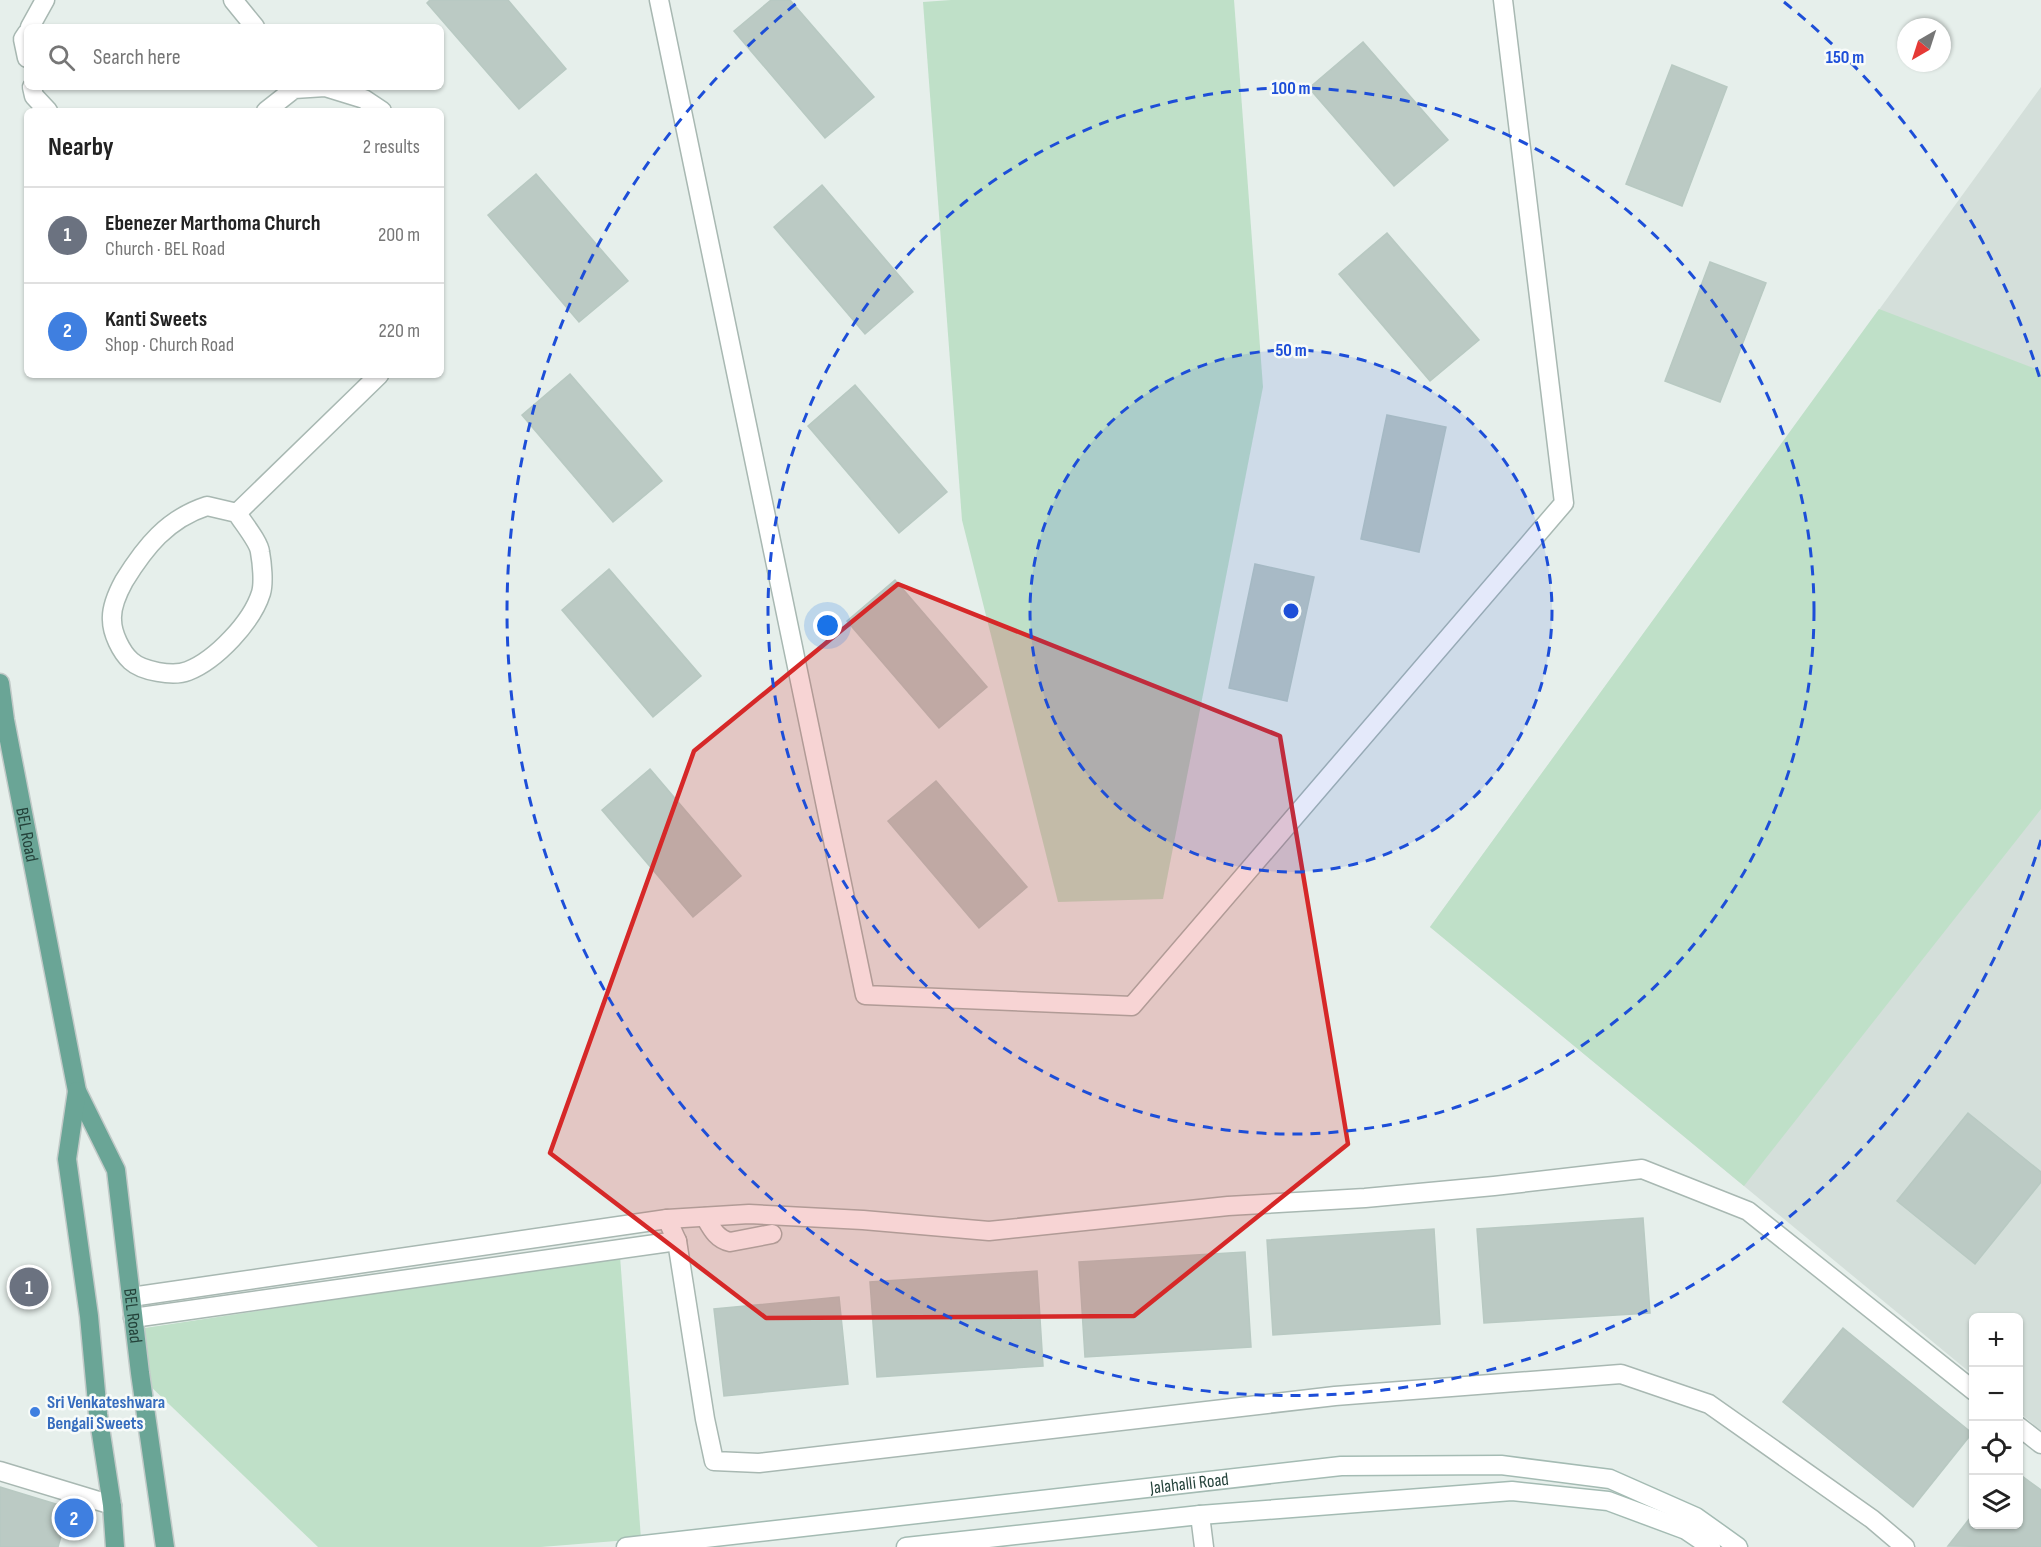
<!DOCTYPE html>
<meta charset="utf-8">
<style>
:root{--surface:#fff;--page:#f6f6f6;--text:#222;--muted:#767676;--line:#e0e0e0;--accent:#804e3d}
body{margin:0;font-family:"Sofia Sans Condensed",sans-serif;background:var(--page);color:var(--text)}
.controls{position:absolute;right:18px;bottom:18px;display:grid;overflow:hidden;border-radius:9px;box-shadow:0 2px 4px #0004}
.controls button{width:54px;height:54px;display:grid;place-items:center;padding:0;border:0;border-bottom:2px solid var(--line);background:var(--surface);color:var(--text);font:30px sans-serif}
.compass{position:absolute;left:1897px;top:18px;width:54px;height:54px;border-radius:50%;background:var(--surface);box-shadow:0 2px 4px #0004;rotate:219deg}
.you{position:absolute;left:828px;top:626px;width:21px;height:21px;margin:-15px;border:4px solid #fff;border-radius:50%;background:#1a73e8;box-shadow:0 0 0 9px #1a73e833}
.badge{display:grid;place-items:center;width:39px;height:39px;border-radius:50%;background:var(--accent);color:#fff;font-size:20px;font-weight:700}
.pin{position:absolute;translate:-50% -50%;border:3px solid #fff;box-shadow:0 2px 6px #0006}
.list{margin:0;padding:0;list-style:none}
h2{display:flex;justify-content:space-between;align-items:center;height:78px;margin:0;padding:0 24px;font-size:26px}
h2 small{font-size:20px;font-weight:400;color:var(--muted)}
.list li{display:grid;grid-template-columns:39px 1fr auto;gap:18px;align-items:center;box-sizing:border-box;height:96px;padding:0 24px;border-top:2px solid var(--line)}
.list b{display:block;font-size:22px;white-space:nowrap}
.list p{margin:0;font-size:20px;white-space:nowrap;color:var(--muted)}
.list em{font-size:20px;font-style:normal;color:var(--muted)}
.icon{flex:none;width:33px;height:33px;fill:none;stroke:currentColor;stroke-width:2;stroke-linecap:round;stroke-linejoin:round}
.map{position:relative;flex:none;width:2041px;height:1547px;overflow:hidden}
.search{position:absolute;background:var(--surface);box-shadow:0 2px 4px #0004;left:24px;top:24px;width:420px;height:66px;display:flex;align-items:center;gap:15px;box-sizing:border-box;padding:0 21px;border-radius:9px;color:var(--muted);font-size:22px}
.panel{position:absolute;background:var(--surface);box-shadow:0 2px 4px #0004;left:24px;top:108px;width:420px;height:270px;border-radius:9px}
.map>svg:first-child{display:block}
.built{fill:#d4dfda}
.green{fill:#bfe0c8}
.building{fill:#bbcac4;stroke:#b8c9c2;stroke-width:1.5}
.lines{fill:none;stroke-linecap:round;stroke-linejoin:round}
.lane-casing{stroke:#a8b8b2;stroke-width:21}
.street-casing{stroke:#a8b8b2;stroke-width:21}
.secondary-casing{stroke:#a4bbb3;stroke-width:21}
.primary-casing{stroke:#c2cac8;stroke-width:21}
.lane{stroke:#fff;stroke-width:18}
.street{stroke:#fff;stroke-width:18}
.secondary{stroke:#fff;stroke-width:18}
.primary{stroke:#6aa596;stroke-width:18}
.marked{fill:#d62828;fill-opacity:0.2;stroke:#d62828;stroke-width:4.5;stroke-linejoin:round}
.ring{fill:none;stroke:#1d4ed8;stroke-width:3;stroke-dasharray:10 8}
.shop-dot{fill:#3f7fe0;stroke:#f7fbf9;stroke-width:2}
.labels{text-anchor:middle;stroke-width:5;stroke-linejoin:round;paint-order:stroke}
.street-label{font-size:18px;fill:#24423a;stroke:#f7fbf9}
.shop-label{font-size:18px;font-weight:bold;fill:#366cbe;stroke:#f7fbf9;text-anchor:start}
.centre{fill:#1d4ed8;stroke:#f7fbf9;stroke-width:3}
.ring-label{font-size:18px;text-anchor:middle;font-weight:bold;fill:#1d4ed8;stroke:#f7fbf9;stroke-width:5;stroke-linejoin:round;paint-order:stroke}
</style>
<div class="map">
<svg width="2041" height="1547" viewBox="0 0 2041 1547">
<rect width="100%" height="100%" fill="#e6efeb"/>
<polygon class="built" points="2041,87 2041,1431 2019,1412 2018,1318 1974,1318 1973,1375 1430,927"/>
<g class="green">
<polygon points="951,0 1234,0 1263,387 1163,899 1058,902 962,520 923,2"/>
<polygon points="1879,309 2041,371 2041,809 1744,1186 1430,927"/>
<polygon points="620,1256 641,1539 541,1547 318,1547 147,1383 138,1329"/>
</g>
<g class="building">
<polygon points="430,0 508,0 566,69 519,109 427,3"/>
<polygon points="771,0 790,0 874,97 825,138 734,31"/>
<polygon points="1363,42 1448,140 1394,186 1309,88"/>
<polygon points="1672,65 1727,87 1682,206 1626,184"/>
<polygon points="536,174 628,281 579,322 488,215"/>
<polygon points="822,185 913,292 865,334 774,227"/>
<polygon points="1387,233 1479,340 1430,381 1339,274"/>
<polygon points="1710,262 1766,283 1720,402 1665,381"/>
<polygon points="570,374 662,481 613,522 522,415"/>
<polygon points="855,385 947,492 899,533 808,426"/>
<polygon points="1387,415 1446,427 1419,552 1361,539"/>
<polygon points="1255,564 1314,577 1287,701 1229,688"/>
<polygon points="609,569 701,676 653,717 562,610"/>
<polygon points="895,580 987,687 939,728 847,621"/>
<polygon points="650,769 741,876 693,917 602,810"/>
<polygon points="936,781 1027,887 979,928 888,821"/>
<polygon points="1968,1113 2041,1172 2041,1182 1975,1264 1897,1201"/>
<polygon points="1643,1218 1650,1313 1484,1323 1477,1229"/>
<polygon points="1434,1229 1440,1324 1273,1335 1267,1240"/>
<polygon points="1245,1252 1251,1347 1085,1357 1079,1262"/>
<polygon points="1037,1271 1043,1366 877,1377 870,1282"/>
<polygon points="839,1297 848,1384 724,1396 714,1309"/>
<polygon points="1843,1328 1972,1433 1913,1507 1783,1402"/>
<polygon points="2018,1473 2041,1490 2041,1547 1948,1546 1974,1513 1974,1524 2018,1524"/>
<polygon points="0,1487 69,1508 58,1547 0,1547"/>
</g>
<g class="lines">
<g class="lane-casing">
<g id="lane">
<polyline points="233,0 255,27"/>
<polyline points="659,0 865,995 1132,1006 1564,503 1503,0"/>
<polyline points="30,27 45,0"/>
<polyline points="27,33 23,39 27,58"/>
<polyline points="32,87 34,96 48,111"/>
<polyline points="266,111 294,89 325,87 364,99 382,111"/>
<path d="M207,506L237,513C243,523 259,542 260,552C262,563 264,583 261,593C252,622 216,660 188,671C173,677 142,671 131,661C121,652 112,633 112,620C111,607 118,592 124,581C145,547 167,519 207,506Z"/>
<polyline points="237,513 379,375"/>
<polyline points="1200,1515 1204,1547"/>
</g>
</g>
<g class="street-casing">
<g id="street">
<path d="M705,1217C711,1227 716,1239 730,1242L772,1234"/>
<polyline points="667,1219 677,1241 705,1419 714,1461 759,1463 1335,1396 1621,1374 1709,1404 1872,1519 1905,1547"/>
<polyline points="131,1297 667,1219 749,1214 863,1220 989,1231 1228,1206 1365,1198 1494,1186 1642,1169 1748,1211 1974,1391"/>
<polyline points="133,1318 677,1241"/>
<polyline points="2018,1426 2041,1444"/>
<polyline points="0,1471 112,1505"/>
</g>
</g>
<g class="secondary-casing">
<g id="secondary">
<path id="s1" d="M626,1547L1341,1466L1501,1465L1610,1479L1696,1517L1738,1547"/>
<polyline points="906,1547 1200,1515 1512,1491 1608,1501 1686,1530 1711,1547"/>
</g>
</g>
<g class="primary-casing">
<g id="primary">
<path id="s2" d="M0,683L5,720L77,1091L116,1170L140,1373L165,1547"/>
<polyline points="77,1091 67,1159 89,1316 98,1414 112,1505 115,1547"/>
</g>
</g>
<use href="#lane" class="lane"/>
<use href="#street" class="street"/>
<use href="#secondary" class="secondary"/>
<use href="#primary" class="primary"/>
</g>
<path class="marked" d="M898,584L1280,736L1348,1144L1134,1316L766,1318L550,1153L694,751Z"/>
<circle cx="1291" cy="611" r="261" fill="#1d4ed8" fill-opacity=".12"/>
<g class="ring">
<circle cx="1291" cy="611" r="261"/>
<circle cx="1291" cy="611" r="523"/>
<path d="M2041 840A784 784 0 1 1 798 2M1784 2A784 784 0 0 1 2041 382"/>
</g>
<circle class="shop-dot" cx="35" cy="1412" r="6"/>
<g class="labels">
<g class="street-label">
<text dy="6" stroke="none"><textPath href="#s2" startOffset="154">BEL Road</textPath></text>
<text dy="6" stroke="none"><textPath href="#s2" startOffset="650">BEL Road</textPath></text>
<text dy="6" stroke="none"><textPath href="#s1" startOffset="567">Jalahalli Road</textPath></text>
</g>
<g class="shop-label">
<text x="47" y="1408">Sri Venkateshwara<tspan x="47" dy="21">Bengali Sweets</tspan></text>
</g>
</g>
<circle cx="1291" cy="611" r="9" class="centre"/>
<g class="ring-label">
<text x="1845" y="63">150 m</text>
<text x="1291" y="94">100 m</text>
<text x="1291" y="356">50 m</text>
</g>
</svg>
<div class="controls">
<button>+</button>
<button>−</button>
<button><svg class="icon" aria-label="locate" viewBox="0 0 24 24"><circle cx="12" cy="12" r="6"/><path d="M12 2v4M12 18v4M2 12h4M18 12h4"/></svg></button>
<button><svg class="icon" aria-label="layers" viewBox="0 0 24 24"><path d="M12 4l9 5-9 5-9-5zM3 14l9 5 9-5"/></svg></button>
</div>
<svg class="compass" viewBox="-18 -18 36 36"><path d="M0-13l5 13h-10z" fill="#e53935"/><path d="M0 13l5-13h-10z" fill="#767676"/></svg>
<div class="you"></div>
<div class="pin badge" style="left:29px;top:1287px;background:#6b7280">1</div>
<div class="pin badge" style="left:74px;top:1518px;background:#3f7fe0">2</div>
<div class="search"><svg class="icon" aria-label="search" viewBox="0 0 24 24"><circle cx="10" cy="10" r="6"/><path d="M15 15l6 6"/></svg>Search here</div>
<section class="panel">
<h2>Nearby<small>2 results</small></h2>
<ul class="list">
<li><span class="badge" style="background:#6b7280">1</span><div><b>Ebenezer Marthoma Church</b><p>Church · BEL Road</p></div><em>200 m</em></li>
<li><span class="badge" style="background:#3f7fe0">2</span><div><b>Kanti Sweets</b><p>Shop · Church Road</p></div><em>220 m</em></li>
</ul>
</section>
</div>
